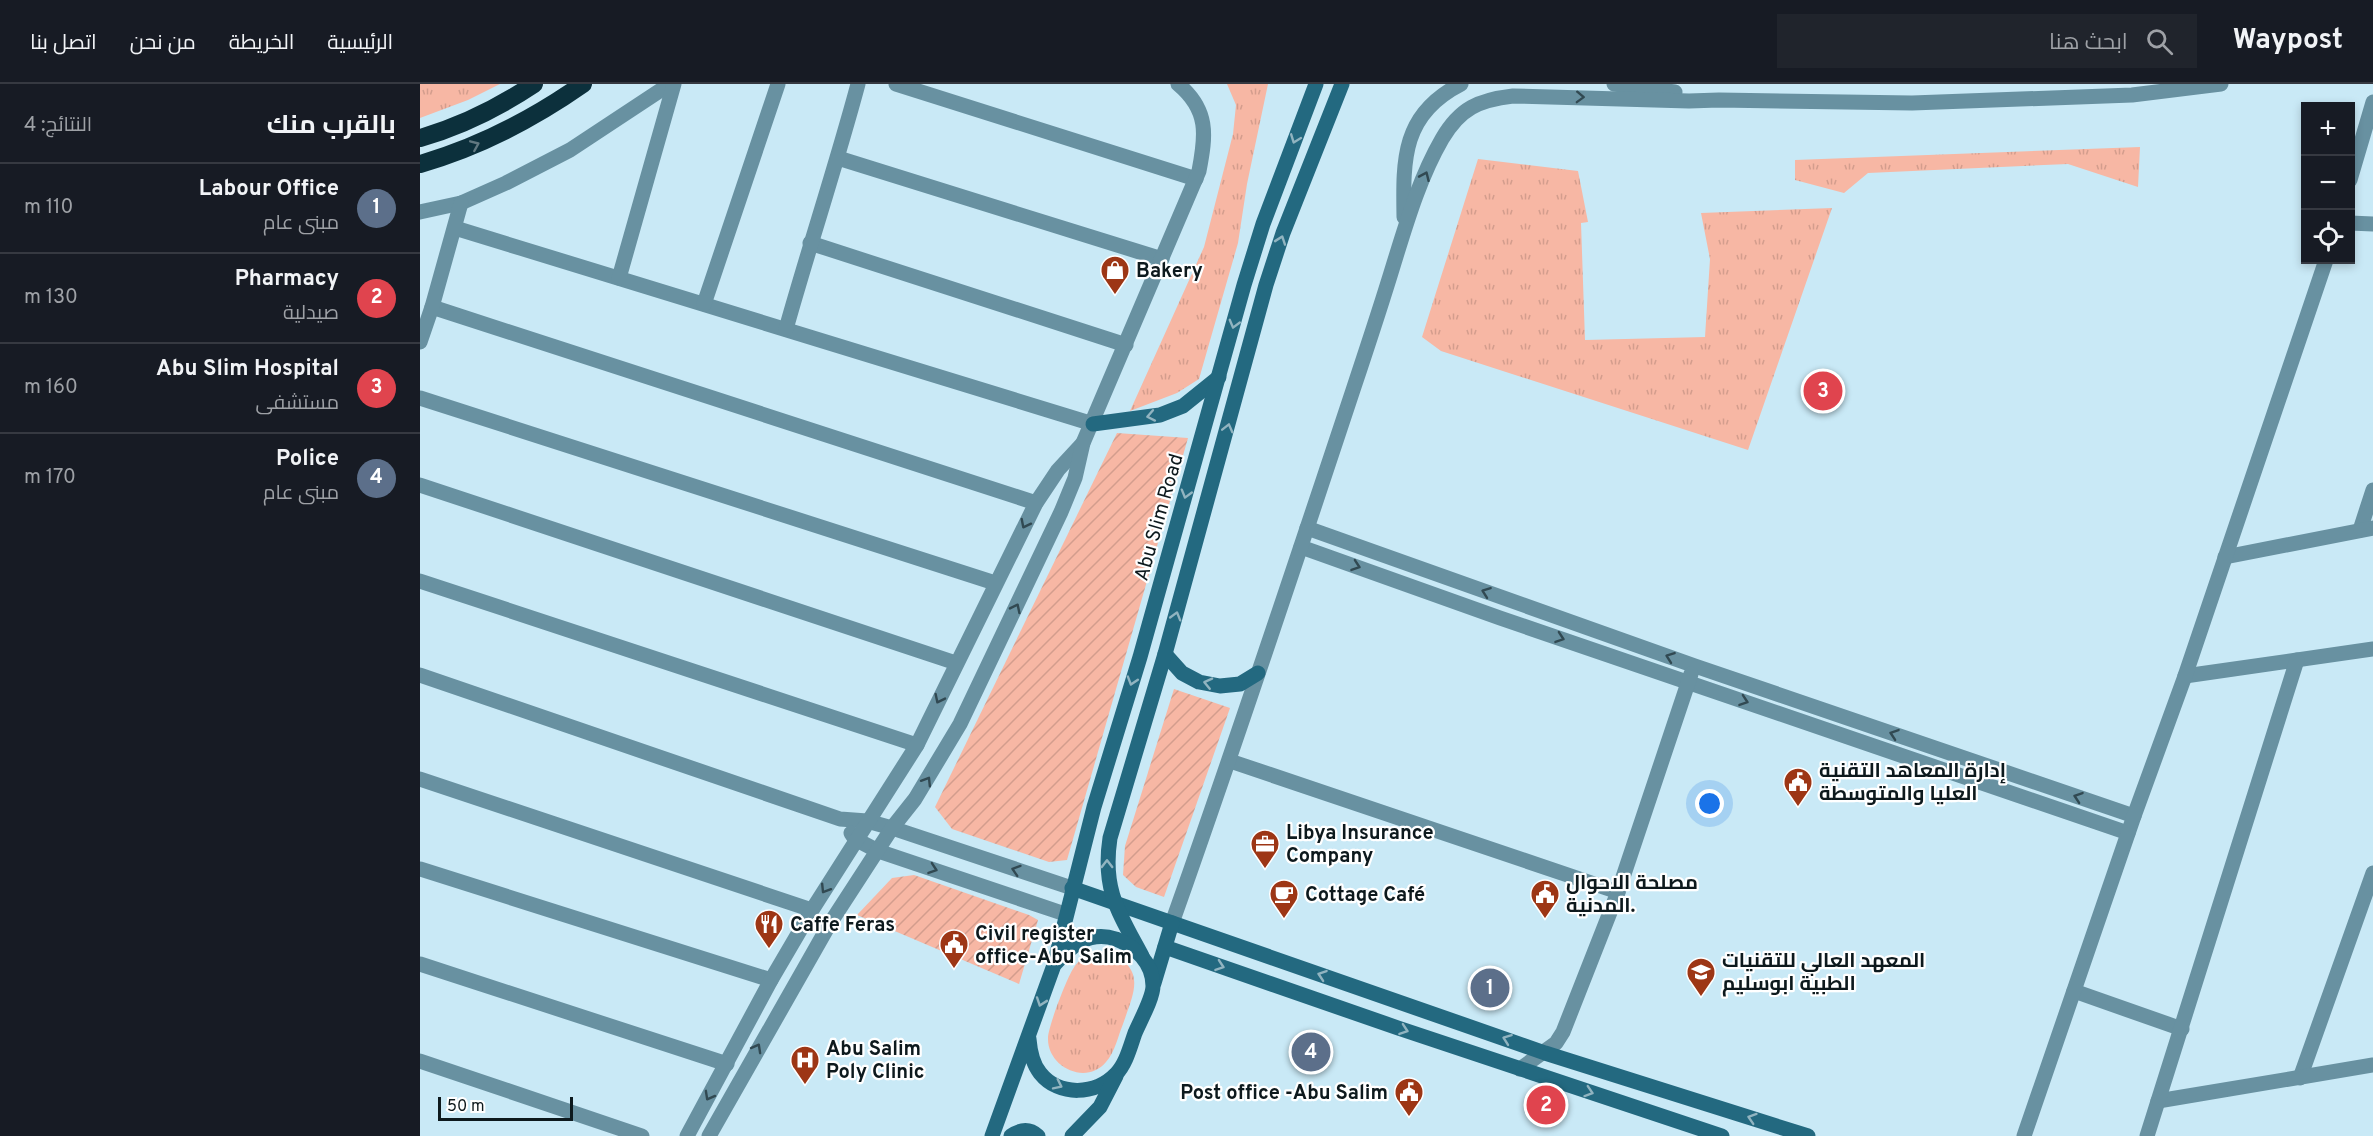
<!DOCTYPE html>
<html lang="ar">
<meta charset="utf-8">
<style>
:root{--surface:#171b24;--page:#20242c;--text:#f1f3f6;--muted:#9ea1a6;--line:#363941;--accent:#db2777}
body{margin:0;font-family:Overpass,Cairo,sans-serif;background:var(--page);color:var(--text);direction:rtl}
.controls{position:absolute;right:18px;top:18px;display:grid;overflow:hidden;border-radius:0px;box-shadow:0 3px 9px #0003}
.controls button{width:54px;height:54px;display:grid;place-items:center;padding:0;border:0;border-bottom:2px solid var(--line);background:var(--surface);color:var(--text);font:30px sans-serif}
.scale{position:absolute;left:18px;bottom:15px;width:135px;box-sizing:border-box;padding-left:6px;border:3px solid #0d191d;border-top:0;font-size:16px;line-height:21px;white-space:nowrap;color:#0d191d;-webkit-text-stroke:4px #fff;paint-order:stroke}
.you{position:absolute;left:1290px;top:720px;width:21px;height:21px;margin:-15px;border:4px solid #fff;border-radius:50%;background:#1a73e8;box-shadow:0 0 0 9px #1a73e833}
.badge{display:grid;place-items:center;width:39px;height:39px;border-radius:50%;background:var(--accent);color:#fff;font-size:20px;font-weight:700}
.pin{position:absolute;translate:-50% -50%;border:3px solid #fff;box-shadow:0 2px 6px #0006}
.list{margin:0;padding:0;list-style:none}
h2{display:flex;justify-content:space-between;align-items:center;height:78px;margin:0;padding:0 24px;font-size:26px}
h2 small{font-size:20px;font-weight:400;color:var(--muted)}
.list li{display:grid;grid-template-columns:39px 1fr auto;gap:18px;align-items:center;box-sizing:border-box;height:90px;padding:0 24px;border-top:2px solid var(--line)}
.list b{display:block;font-size:22px;white-space:nowrap}
.list p{margin:0;font-size:20px;white-space:nowrap;color:var(--muted)}
.list em{font-size:20px;font-style:normal;color:var(--muted)}
.icon{flex:none;width:33px;height:33px;fill:none;stroke:currentColor;stroke-width:2;stroke-linecap:round;stroke-linejoin:round}
.map{position:relative;flex:none;width:1953px;height:1052px;overflow:hidden;direction:ltr}
header{display:flex;align-items:center;gap:36px;box-sizing:border-box;height:84px;padding:0 30px;background:var(--surface);border-bottom:2px solid var(--line)}
header strong{font-size:28px}
nav{display:flex;gap:33px;margin-inline-start:auto;font-size:21px}
.search{width:420px;height:54px;background:var(--page);display:flex;align-items:center;gap:15px;box-sizing:border-box;padding:0 21px;border-radius:0px;color:var(--muted);font-size:22px}
main{display:flex}
aside{flex:1;background:var(--surface)}
.map>svg:first-child{display:block}
.grass{fill:url(#grass-tufts)}
.garden{fill:url(#garden-furrows)}
.lines{fill:none;stroke-linecap:round;stroke-linejoin:round}
.street{stroke:#6891a1;stroke-width:15}
.secondary{stroke:#236980;stroke-width:15}
.highway{stroke:#0c303c;stroke-width:18}
.oneway{stroke:#314952}
.oneway2{stroke:#91b4c0}
.oneway3{stroke:#617880}
.labels{text-anchor:middle;stroke-width:4.5;stroke-linejoin:round;paint-order:stroke}
.poi-label{font-size:20px;font-weight:bold;fill:#0d191d;stroke:#fff;text-anchor:start}
.street-label{font-size:20px;fill:#0d191d;stroke:#fff}
</style>
<header>
<strong>Waypost</strong>
<div class="search"><svg class="icon" aria-label="search" viewBox="0 0 24 24"><circle cx="10" cy="10" r="6"/><path d="M15 15l6 6"/></svg>ابحث هنا</div>
<nav><a>الرئيسية</a><a>الخريطة</a><a>من نحن</a><a>اتصل بنا</a></nav>
</header>
<main>
<div class="map">
<svg width="1953" height="1052" viewBox="0 0 1953 1052">
<defs>
<pattern id="grass-tufts" width="24" height="20" patternUnits="userSpaceOnUse" patternTransform="scale(1.5)"><rect width="24" height="20" fill="#f7b7a4"/><path d="M3 7l-1-3M5 7V3M7 7l1-3M15 17l-1-3M17 17v-4M19 17l1-3" fill="none" stroke="#d39d8d"/></pattern>
<pattern id="garden-furrows" width="10" height="10" patternUnits="userSpaceOnUse" patternTransform="scale(1.5)"><rect width="10" height="10" fill="#f7b7a4"/><path d="M-1 1l2-2M0 10L10 0M9 11l2-2" fill="none" stroke="#d39d8d"/></pattern>
</defs>
<rect width="100%" height="100%" fill="#c9e9f6"/>
<g class="grass">
<polygon points="0,0 80,0 48,16 0,34"/>
<polygon points="807,0 848,0 827,100 818,159 779,295 757,309 710,327 784,163 813,50 816,21"/>
<polygon points="1720,63 1718,103 1648,80 1448,89 1424,109 1375,96 1375,76"/>
<polygon points="1058,75 1158,87 1168,138 1161,139 1165,256 1285,253 1290,175 1281,129 1412,124 1328,366 1021,267 1002,253"/>
<path d="M688,868C727,885 714,908 703,940C698,952 695,968 686,978C666,1002 627,983 628,954C628,943 647,894 653,885C655,881 659,877 662,874C669,868 679,868 688,868Z"/>
</g>
<g class="garden">
<polygon points="697,349 768,354 647,776 629,778 532,745 515,723"/>
<polygon points="754,605 810,624 744,813 716,803 703,791 705,762"/>
<polygon points="494,791 609,831 618,836 599,900 437,831 472,794"/>
</g>
<g class="lines">
<g class="street">
<polyline points="476,0 776,95"/>
<polyline points="1194,0 1255,8"/>
<polyline points="418,74 742,175"/>
<polyline points="1930,96 1953,18"/>
<polyline points="0,128 41,119 86,99 150,66 250,0"/>
<path d="M984,133C983,75 982,30 1041,0"/>
<polyline points="1930,139 1953,140"/>
<polyline points="35,144 673,340"/>
<polyline points="390,159 706,261"/>
<polyline points="199,194 254,0"/>
<polyline points="284,220 358,0"/>
<polyline points="12,223 616,419"/>
<path d="M366,245C389,163 416,82 438,0"/>
<polyline points="0,258 12,223 41,119"/>
<polyline points="0,314 575,499"/>
<polyline points="0,401 536,579"/>
<polyline points="887,444 1275,582 1714,732"/>
<polyline points="1940,446 1953,406"/>
<polyline points="881,463 1080,534 1708,749"/>
<polyline points="1805,473 1953,444"/>
<polyline points="0,497 497,661"/>
<polyline points="0,591 420,735 447,737 472,744 652,804"/>
<polyline points="1765,592 1953,565"/>
<polyline points="810,677 1198,808"/>
<polyline points="0,695 392,826"/>
<polyline points="431,749 435,755 458,767 645,830"/>
<polyline points="0,785 351,896"/>
<path d="M752,839C815,662 874,484 933,306C947,264 961,222 974,179C987,137 1000,93 1022,55C1040,24 1059,16 1093,12L1269,17L1299,16L1492,19L1712,11L1801,0"/>
<polyline points="0,880 307,980"/>
<polyline points="1654,907 1762,945"/>
<polyline points="0,977 222,1052"/>
<polyline points="1100,985 1136,959 1143,948 1198,808 1271,590"/>
<polyline points="1880,994 1953,789"/>
<polyline points="1738,1017 1953,981"/>
<polyline points="267,1052 351,896 392,826 497,661 616,419 638,386 663,359"/>
<path d="M289,1052L409,841L472,744L495,715L540,640L641,428L655,394L663,359L779,87C786,51 789,26 758,0"/>
<polyline points="1604,1052 1714,732 1765,592 1906,176"/>
<polyline points="1727,1052 1877,576"/>
</g>
<g class="secondary">
<polyline points="673,340 740,331 763,322 799,293"/>
<polyline points="745,570 762,589 779,598 800,602 820,600 838,589"/>
<polyline points="652,804 1125,969 1388,1052"/>
<polyline points="745,863 978,944 1302,1052"/>
<path d="M722,872C699,829 682,806 690,754L745,570L846,201L863,149L922,0"/>
<polyline points="634,881 674,723 720,573 824,201 843,140 896,0"/>
<polyline points="734,899 752,839"/>
<path d="M572,1052L634,881C651,862 669,846 696,855C716,863 733,879 733,902C733,914 720,937 715,949C710,963 706,980 696,990C676,1011 639,1013 620,989C612,979 610,967 609,955"/>
<path d="M591,1052C601,1045 609,1044 618,1052"/>
<polyline points="652,1052 680,1023 696,992"/>
</g>
<g class="highway">
<path d="M0,54C42,42 78,24 114,0"/>
<path d="M0,80C59,63 113,35 163,0"/>
</g>
</g>
<defs><path id="oneway-chevron" d="M-2-3.5L2.5 0L-2 3.5" fill="none" stroke-width="1.6" stroke-linecap="round" stroke-linejoin="round" transform="scale(1.5)"/></defs>
<g class="oneway">
<use href="#oneway-chevron" transform="translate(1160 13) rotate(2)"/>
<use href="#oneway-chevron" transform="translate(1005 92) rotate(-66)"/>
<use href="#oneway-chevron" transform="translate(605 440) rotate(117)"/>
<use href="#oneway-chevron" transform="translate(936 482) rotate(19)"/>
<use href="#oneway-chevron" transform="translate(1066 508) rotate(-160)"/>
<use href="#oneway-chevron" transform="translate(596 524) rotate(-64)"/>
<use href="#oneway-chevron" transform="translate(1140 554) rotate(19)"/>
<use href="#oneway-chevron" transform="translate(1250 573) rotate(-160)"/>
<use href="#oneway-chevron" transform="translate(519 615) rotate(116)"/>
<use href="#oneway-chevron" transform="translate(1324 617) rotate(19)"/>
<use href="#oneway-chevron" transform="translate(1474 650) rotate(-161)"/>
<use href="#oneway-chevron" transform="translate(507 697) rotate(-58)"/>
<use href="#oneway-chevron" transform="translate(1658 713) rotate(-161)"/>
<use href="#oneway-chevron" transform="translate(513 785) rotate(19)"/>
<use href="#oneway-chevron" transform="translate(596 786) rotate(-162)"/>
<use href="#oneway-chevron" transform="translate(405 805) rotate(122)"/>
<use href="#oneway-chevron" transform="translate(337 964) rotate(-61)"/>
<use href="#oneway-chevron" transform="translate(289 1012) rotate(119)"/>
</g>
<g class="oneway2">
<use href="#oneway-chevron" transform="translate(875 55) rotate(111)"/>
<use href="#oneway-chevron" transform="translate(861 156) rotate(-71)"/>
<use href="#oneway-chevron" transform="translate(814 240) rotate(105)"/>
<use href="#oneway-chevron" transform="translate(731 332) rotate(169)"/>
<use href="#oneway-chevron" transform="translate(808 344) rotate(-76)"/>
<use href="#oneway-chevron" transform="translate(766 410) rotate(106)"/>
<use href="#oneway-chevron" transform="translate(756 532) rotate(-74)"/>
<use href="#oneway-chevron" transform="translate(712 597) rotate(107)"/>
<use href="#oneway-chevron" transform="translate(788 599) rotate(-167)"/>
<use href="#oneway-chevron" transform="translate(687 780) rotate(-90)"/>
<use href="#oneway-chevron" transform="translate(800 882) rotate(19)"/>
<use href="#oneway-chevron" transform="translate(902 891) rotate(-161)"/>
<use href="#oneway-chevron" transform="translate(621 918) rotate(109)"/>
<use href="#oneway-chevron" transform="translate(984 946) rotate(19)"/>
<use href="#oneway-chevron" transform="translate(1087 955) rotate(-160)"/>
<use href="#oneway-chevron" transform="translate(638 1001) rotate(26)"/>
<use href="#oneway-chevron" transform="translate(1169 1008) rotate(18)"/>
<use href="#oneway-chevron" transform="translate(1332 1034) rotate(-162)"/>
</g>
<use class="oneway3" href="#oneway-chevron" transform="translate(55 61) rotate(-23)"/>
<defs>
<g id="shop-pin" transform="scale(1.5)"><path d="M0 17L-7.5 6A9.5 9.5 0 1 1 7.5 6Z" fill="#9d3615" stroke="#fff"/><path d="M-5-2.5h2.3a2.7 3.5 0 0 1 5.4 0H5L5.5 6h-11ZM-1.5-2.5h3a1.5 2.3 0 0 0-3 0Z" fill="#fff"/></g>
<g id="civic-pin" transform="scale(1.5)"><path d="M0 17L-7.5 6A9.5 9.5 0 1 1 7.5 6Z" fill="#9d3615" stroke="#fff"/><path d="M-.6-6.5H3V-4.5H.6V-3L4-1V1h2V6H-6V1h2V-1L-.6-3ZM-1.2 2.5V6h2.4V2.5Z" fill="#fff"/></g>
<g id="office-pin" transform="scale(1.5)"><path d="M0 17L-7.5 6A9.5 9.5 0 1 1 7.5 6Z" fill="#9d3615" stroke="#fff"/><path d="M-6-3h4V-5.5h4V-3h4V5H-6ZM-1-4.5V-3h2v-1.5ZM-6 0V1H6V0Z" fill="#fff"/></g>
<g id="cafe-pin" transform="scale(1.5)"><path d="M0 17L-7.5 6A9.5 9.5 0 1 1 7.5 6Z" fill="#9d3615" stroke="#fff"/><path d="M-5.5-4.5H6V0H3Q3 3.5 0 3.5H-2.5Q-5.5 3.5-5.5 0ZM3-3.2v2h1.7v-2ZM-6 4.5H4V6H-6Z" fill="#fff"/></g>
<g id="restaurant-pin" transform="scale(1.5)"><path d="M0 17L-7.5 6A9.5 9.5 0 1 1 7.5 6Z" fill="#9d3615" stroke="#fff"/><path d="M-5-6h1v4h1v-4h1v4h1v-4h1v5L-1.5 .5V6h-2V.5L-5-1ZM5-6V6H3V1.5H1.5Q1.5-4 5-6Z" fill="#fff"/></g>
<g id="university-pin" transform="scale(1.5)"><path d="M0 17L-7.5 6A9.5 9.5 0 1 1 7.5 6Z" fill="#9d3615" stroke="#fff"/><path d="M0-5L7-2L0 1L-7-2ZM-4 1L0 2.5L4 1V4Q0 6-4 4Z" fill="#fff"/></g>
<g id="hospital-pin" transform="scale(1.5)"><path d="M0 17L-7.5 6A9.5 9.5 0 1 1 7.5 6Z" fill="#9d3615" stroke="#fff"/><path d="M-5-5h3v3.5h4V-5h3V5h-3V1.5h-4V5h-3Z" fill="#fff"/></g>
</defs>
<g fill-rule="evenodd">
<use href="#shop-pin" x="695" y="186"/>
<use href="#civic-pin" x="1378" y="698"/>
<use href="#office-pin" x="845" y="760"/>
<use href="#cafe-pin" x="864" y="810"/>
<use href="#civic-pin" x="1125" y="810"/>
<use href="#restaurant-pin" x="349" y="840"/>
<use href="#civic-pin" x="534" y="860"/>
<use href="#university-pin" x="1281" y="888"/>
<use href="#hospital-pin" x="385" y="976"/>
<use href="#civic-pin" x="989" y="1008"/>
</g>
<g class="labels">
<g class="poi-label">
<text x="716" y="193">Bakery</text>
<text x="1399" y="693">إدارة المعاهد التقنية<tspan x="1399" dy="23">العليا والمتوسطة</tspan></text>
<text x="866" y="755">Libya Insurance<tspan x="866" dy="23">Company</tspan></text>
<text x="1146" y="805">مصلحة الاحوال<tspan x="1146" dy="23">المدنية.</tspan></text>
<text x="885" y="817">Cottage Café</text>
<text x="370" y="847">Caffe Feras</text>
<text x="555" y="856">Civil register<tspan x="555" dy="23">office-Abu Salim</tspan></text>
<text x="1302" y="883">المعهد العالي للتقنيات<tspan x="1302" dy="23">الطبية ابوسليم</tspan></text>
<text x="406" y="971">Abu Salim<tspan x="406" dy="23">Poly Clinic</tspan></text>
<text x="968" y="1015" text-anchor="end">Post office -Abu Salim</text>
</g>
<g class="street-label">
<text transform="translate(738 433) rotate(-74)" y="7">Abu Slim Road</text>
</g>
</g>
</svg>
<div class="controls">
<button>+</button>
<button>−</button>
<button><svg class="icon" aria-label="locate" viewBox="0 0 24 24"><circle cx="12" cy="12" r="6"/><path d="M12 2v4M12 18v4M2 12h4M18 12h4"/></svg></button>
</div>
<div class="scale">50 m</div>
<div class="you"></div>
<div class="pin badge" style="left:1070px;top:904px;background:#5c6f8a">1</div>
<div class="pin badge" style="left:1126px;top:1021px;background:#e0444e">2</div>
<div class="pin badge" style="left:1403px;top:307px;background:#e0444e">3</div>
<div class="pin badge" style="left:891px;top:968px;background:#5c6f8a">4</div>
</div>
<aside>
<h2>بالقرب منك<small>النتائج: 4</small></h2>
<ul class="list">
<li><span class="badge" style="background:#5c6f8a">1</span><div><b>Labour Office</b><p>مبنى عام</p></div><em>110 m</em></li>
<li><span class="badge" style="background:#e0444e">2</span><div><b>Pharmacy</b><p>صيدلية</p></div><em>130 m</em></li>
<li><span class="badge" style="background:#e0444e">3</span><div><b>Abu Slim Hospital</b><p>مستشفى</p></div><em>160 m</em></li>
<li><span class="badge" style="background:#5c6f8a">4</span><div><b>Police</b><p>مبنى عام</p></div><em>170 m</em></li>
</ul>
</aside>
</main>
